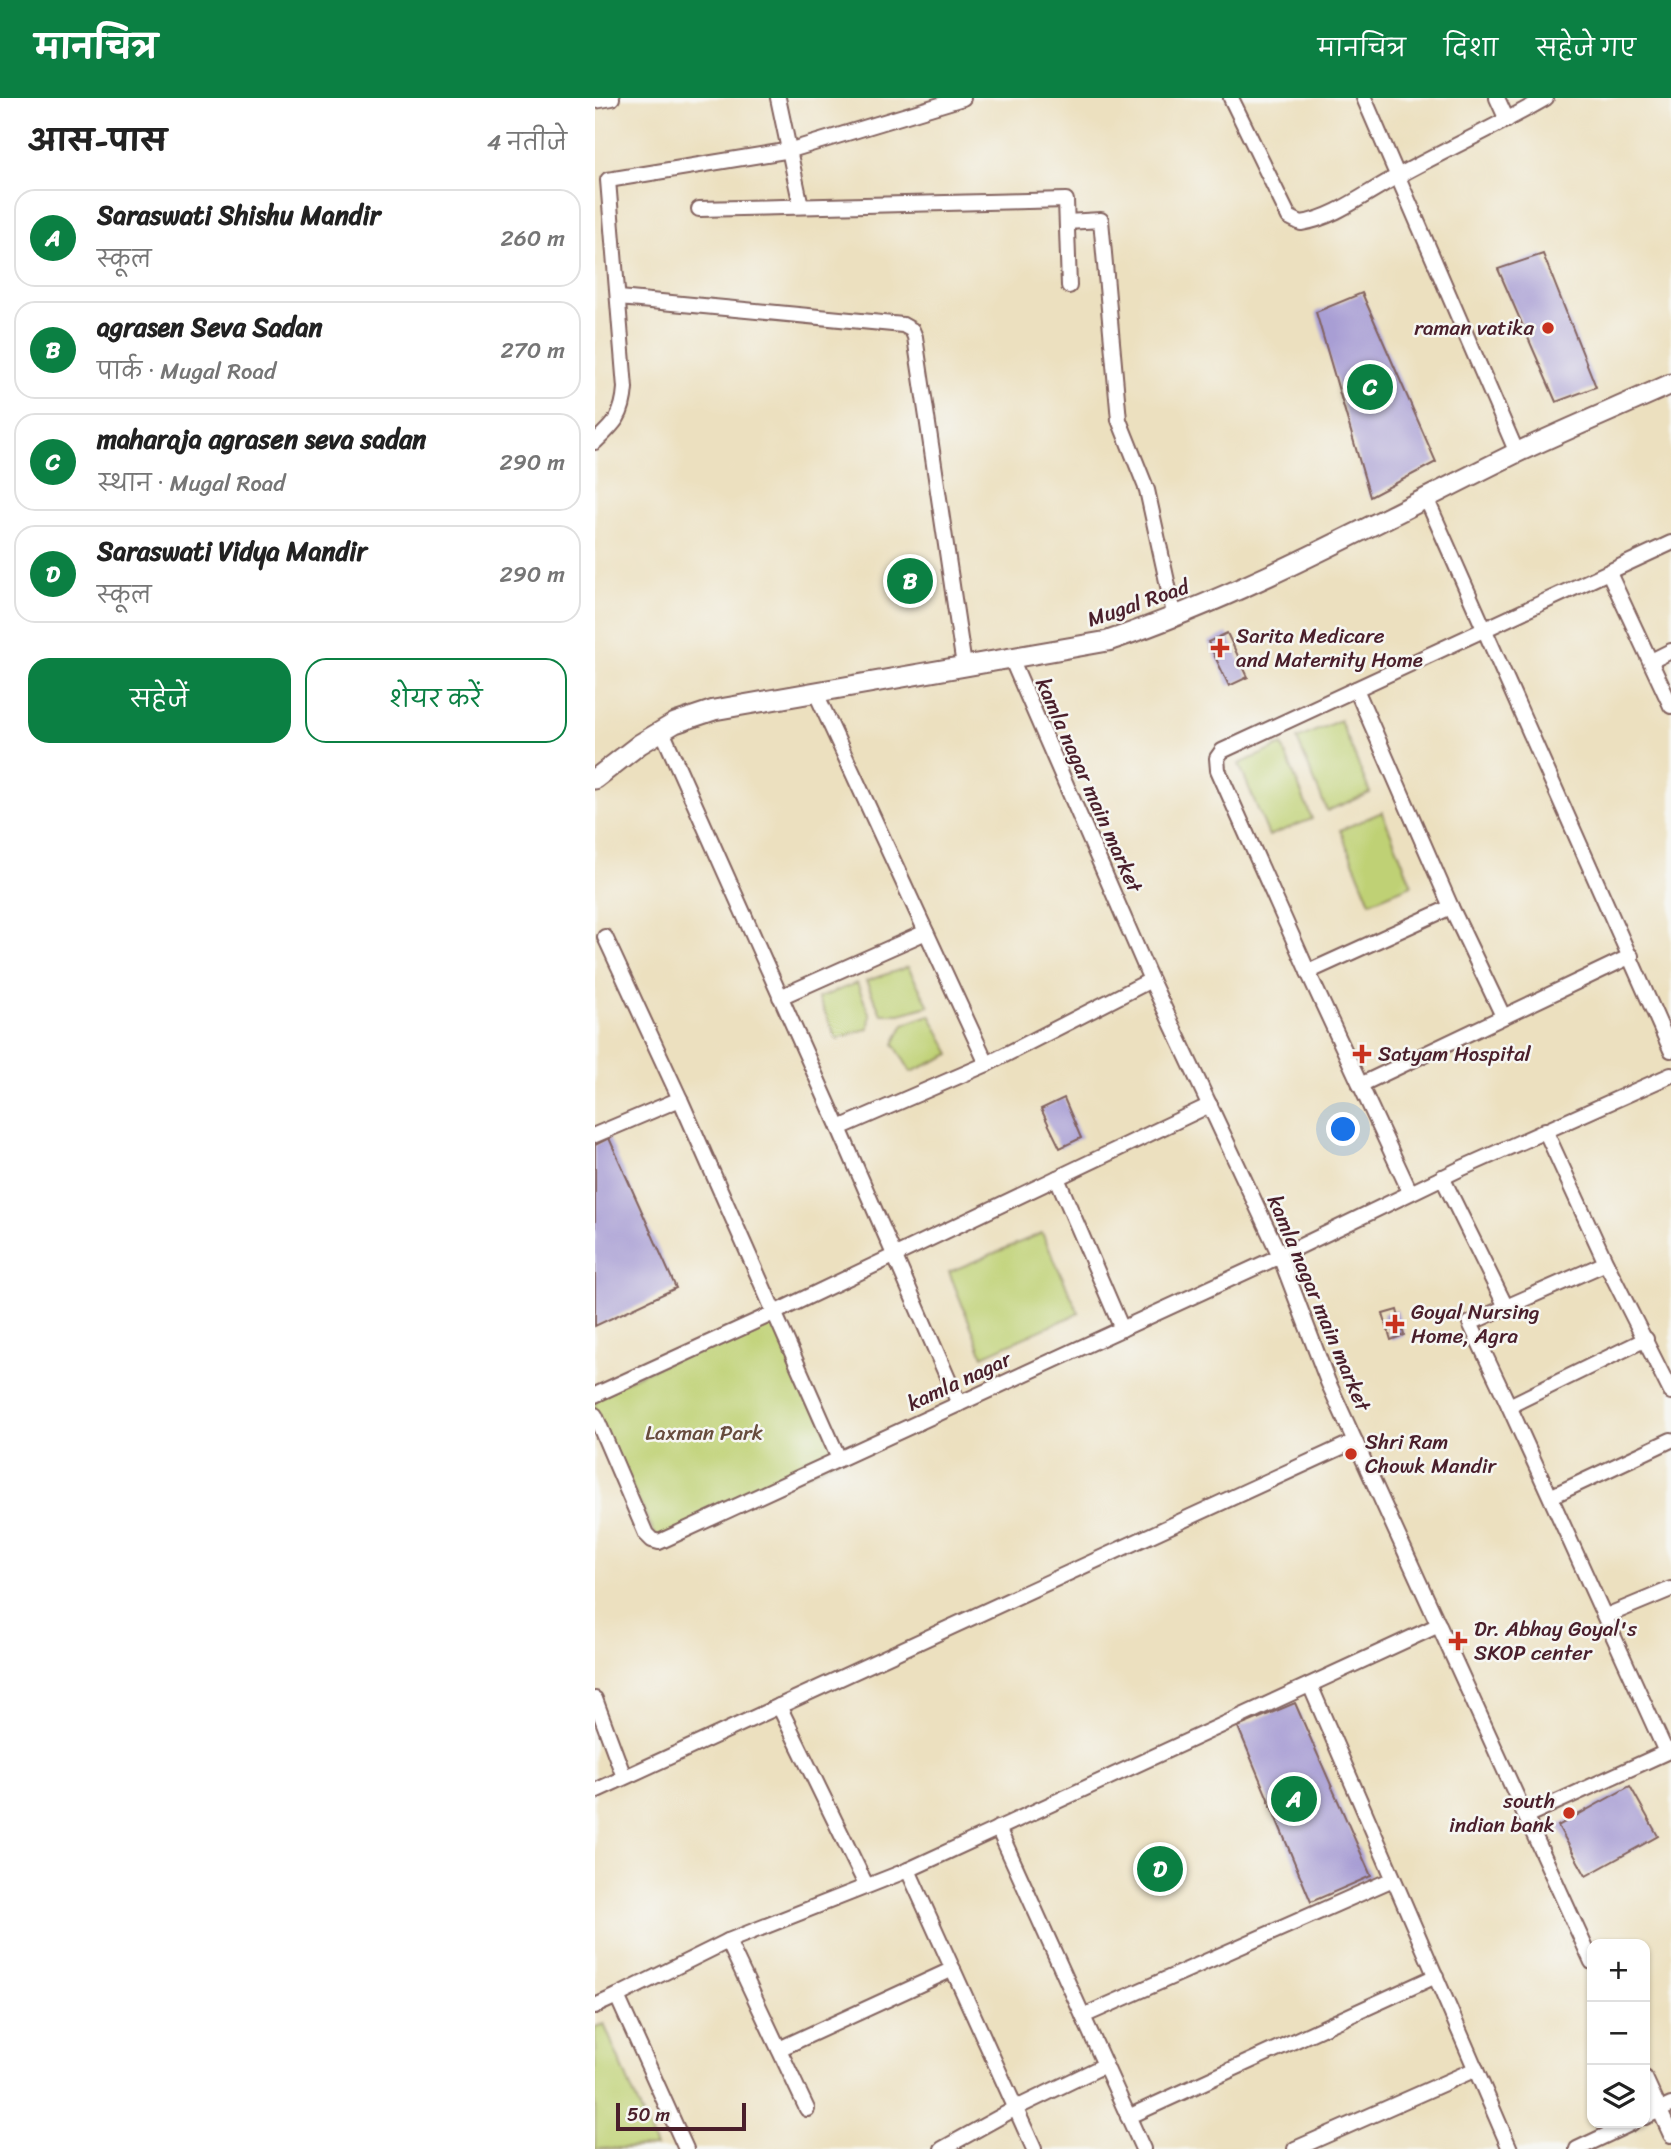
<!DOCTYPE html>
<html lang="hi">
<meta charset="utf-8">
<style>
:root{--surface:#fff;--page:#f6f6f6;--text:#222;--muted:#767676;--line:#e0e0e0;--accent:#0b8043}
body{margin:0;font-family:Sriracha,"Playpen Sans Deva",sans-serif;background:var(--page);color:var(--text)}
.controls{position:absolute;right:21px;bottom:21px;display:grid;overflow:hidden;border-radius:14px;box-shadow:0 2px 5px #0004}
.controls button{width:63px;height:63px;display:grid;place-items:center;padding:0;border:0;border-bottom:2px solid var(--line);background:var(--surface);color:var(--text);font:35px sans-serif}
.scale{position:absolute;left:21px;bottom:18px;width:130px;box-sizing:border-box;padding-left:7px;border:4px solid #4a1f2b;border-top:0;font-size:19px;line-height:24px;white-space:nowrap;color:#4a1f2b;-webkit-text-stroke:5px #f6f6f2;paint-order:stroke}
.you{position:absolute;left:749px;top:1032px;width:24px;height:24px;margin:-18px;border:5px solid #fff;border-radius:50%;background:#1a73e8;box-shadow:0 0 0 10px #1a73e833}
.badge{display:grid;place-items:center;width:46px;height:46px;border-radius:50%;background:var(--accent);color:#fff;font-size:23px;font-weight:700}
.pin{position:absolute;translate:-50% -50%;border:4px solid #fff;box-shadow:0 2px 7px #0006}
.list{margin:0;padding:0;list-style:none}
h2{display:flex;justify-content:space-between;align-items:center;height:91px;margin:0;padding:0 28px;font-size:30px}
h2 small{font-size:23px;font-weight:400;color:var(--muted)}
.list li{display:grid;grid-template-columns:46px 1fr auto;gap:21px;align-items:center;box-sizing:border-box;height:98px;margin:0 14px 14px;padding:0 14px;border:2px solid var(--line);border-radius:21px}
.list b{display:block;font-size:26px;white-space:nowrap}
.list p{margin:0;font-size:23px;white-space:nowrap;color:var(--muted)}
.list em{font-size:23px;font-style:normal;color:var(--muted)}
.actions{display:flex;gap:14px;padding:21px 28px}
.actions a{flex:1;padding:16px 0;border:2px solid var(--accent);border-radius:21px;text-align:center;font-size:24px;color:var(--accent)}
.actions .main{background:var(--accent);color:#fff}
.icon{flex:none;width:38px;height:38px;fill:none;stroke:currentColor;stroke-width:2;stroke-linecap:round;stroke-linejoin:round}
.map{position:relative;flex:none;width:1076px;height:2051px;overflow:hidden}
header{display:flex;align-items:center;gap:42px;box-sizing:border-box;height:98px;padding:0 35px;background:var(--accent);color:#fff}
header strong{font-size:33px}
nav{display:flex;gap:38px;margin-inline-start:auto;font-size:24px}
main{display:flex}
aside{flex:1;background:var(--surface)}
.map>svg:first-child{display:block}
.green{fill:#bfd174;stroke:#847850;stroke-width:2}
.building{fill:#a89ed4}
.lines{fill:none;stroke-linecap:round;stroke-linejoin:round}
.minor-casing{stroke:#83635f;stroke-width:18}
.tertiary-casing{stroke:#83635f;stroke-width:23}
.minor{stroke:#fff;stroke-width:14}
.tertiary{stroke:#fff;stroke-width:19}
.poi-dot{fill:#c8321e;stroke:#f6f6f2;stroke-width:2.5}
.labels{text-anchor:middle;stroke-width:5;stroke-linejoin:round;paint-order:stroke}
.poi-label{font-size:21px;fill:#4a1f2b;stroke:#f6f6f2;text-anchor:start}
.street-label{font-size:21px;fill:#4a1f2b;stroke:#f6f6f2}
.park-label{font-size:21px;fill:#674c3d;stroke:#f6f6f2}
</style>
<header>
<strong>मानचित्र</strong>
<nav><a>मानचित्र</a><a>दिशा</a><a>सहेजे गए</a></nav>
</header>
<main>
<aside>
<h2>आस-पास<small>4 नतीजे</small></h2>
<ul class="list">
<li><span class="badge">A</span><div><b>Saraswati Shishu Mandir</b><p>स्कूल</p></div><em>260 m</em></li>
<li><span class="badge">B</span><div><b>agrasen Seva Sadan</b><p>पार्क · Mugal Road</p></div><em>270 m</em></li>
<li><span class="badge">C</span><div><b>maharaja agrasen seva sadan</b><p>स्थान · Mugal Road</p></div><em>290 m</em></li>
<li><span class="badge">D</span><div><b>Saraswati Vidya Mandir</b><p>स्कूल</p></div><em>290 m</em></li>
</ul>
<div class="actions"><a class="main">सहेजें</a><a>शेयर करें</a></div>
</aside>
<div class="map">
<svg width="1076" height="2051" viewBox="0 0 1076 2051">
<rect width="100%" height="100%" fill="#f6f6f2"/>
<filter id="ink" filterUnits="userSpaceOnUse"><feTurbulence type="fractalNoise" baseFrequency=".0143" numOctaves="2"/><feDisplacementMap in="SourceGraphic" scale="14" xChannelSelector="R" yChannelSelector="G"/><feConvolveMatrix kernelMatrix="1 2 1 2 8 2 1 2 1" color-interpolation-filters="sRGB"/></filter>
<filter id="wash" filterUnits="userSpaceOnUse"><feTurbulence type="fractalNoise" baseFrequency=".00686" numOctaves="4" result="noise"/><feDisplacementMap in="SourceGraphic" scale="28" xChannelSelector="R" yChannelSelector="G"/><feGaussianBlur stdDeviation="1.57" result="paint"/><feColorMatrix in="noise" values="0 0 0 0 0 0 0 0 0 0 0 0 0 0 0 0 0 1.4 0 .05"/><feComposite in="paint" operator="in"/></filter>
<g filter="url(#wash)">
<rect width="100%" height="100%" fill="#ece0bf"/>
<g class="green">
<polygon points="745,622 775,695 732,713 702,641"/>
<polygon points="687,647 717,721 674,738 644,666"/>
<polygon points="787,714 817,787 775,804 745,732"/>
<polygon points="313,869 334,908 305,916 286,916 271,883"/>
<polygon points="262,885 275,918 274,930 242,941 223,900"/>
<polygon points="335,917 356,956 316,974 299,946 309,926"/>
<polygon points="447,1135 484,1215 388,1258 354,1174"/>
<polygon points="179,1215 244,1361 64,1444 0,1315 0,1297"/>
<polygon points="9,1926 61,2049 0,2051 0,1929"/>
</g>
<g id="blocks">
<g class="building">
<polygon points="948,156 1001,289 961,304 903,171"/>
<polygon points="767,195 841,364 775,399 721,214"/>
<polygon points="632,535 653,579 634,588 613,544"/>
<polygon points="469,1000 486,1040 465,1050 446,1011"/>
<polygon points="14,1040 81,1190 0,1228 0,1047"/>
<polygon points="802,1212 809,1237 796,1242 788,1216"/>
<polygon points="700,1605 776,1778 716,1804 643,1629"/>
<polygon points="1035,1688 1063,1738 991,1778 963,1728"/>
</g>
</g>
</g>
<g filter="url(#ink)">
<use href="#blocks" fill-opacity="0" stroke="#83635f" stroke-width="2"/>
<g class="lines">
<g class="minor-casing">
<g id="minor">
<polyline points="183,0 206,108"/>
<path d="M636,0L694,119L706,125C740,120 772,94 803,78C852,51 903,28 951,0"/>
<polyline points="769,0 922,355"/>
<polyline points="902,0 912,22"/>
<polyline points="0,3 17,0"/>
<polyline points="104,111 471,102 474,188"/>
<polyline points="472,124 506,122 524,322 552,392 580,520"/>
<polyline points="24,200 308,227 317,232 320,239 369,568"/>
<path d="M0,344C20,325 28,318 30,290L13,82L196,52L368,0"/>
<polyline points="832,402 1076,952"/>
<polyline points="1014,475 1076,608"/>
<polyline points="416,560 556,882 685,1158 733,1284 997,1864"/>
<polyline points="1056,563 1076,553"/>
<polyline points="761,591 856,809 908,918"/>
<polyline points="220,593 392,966"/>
<polyline points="67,633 244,1030 364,1306"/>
<polyline points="10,839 85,1001"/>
<polyline points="713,874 856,809"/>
<polyline points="185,899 331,834"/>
<polyline points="765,987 1036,858"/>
<polyline points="244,1030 392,966 556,882"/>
<polyline points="950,1032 1011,1165 1076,1294"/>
<polyline points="0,1037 85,1001 244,1361"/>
<polyline points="847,1079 911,1209"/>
<polyline points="462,1080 527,1231"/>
<polyline points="815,1094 713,874 623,672 622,660 627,653 1076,445"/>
<polyline points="1051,1241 914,1308 1071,1654"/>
<polyline points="0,1297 179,1215 615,1007"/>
<polyline points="914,1308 875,1225 1011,1165"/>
<polyline points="0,1317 51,1436 57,1442 64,1444 685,1158 865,1071 1076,977"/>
<polyline points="957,1398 1076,1342"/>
<polyline points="1011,1518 1076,1491"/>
<polyline points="715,1587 915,2051"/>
<polyline points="0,1601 29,1679"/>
<polyline points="184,1608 271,1787"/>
<polyline points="0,1693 760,1343"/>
<polyline points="931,1718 1076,1652"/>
<polyline points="403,1730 548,2051"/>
<polyline points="313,1772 439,2051"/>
<polyline points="133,1843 212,2011"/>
<polyline points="22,1898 133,1843 313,1772 844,1527"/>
<polyline points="0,1908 22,1898 91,2051"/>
<polyline points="488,1918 798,1781"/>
<polyline points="184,1951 358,1871"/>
<polyline points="1050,1980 1076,2037"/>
<polyline points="533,2019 841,1878"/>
<polyline points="1050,2019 1076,2007"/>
<polyline points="347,2051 421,2010 510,1967"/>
<polyline points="700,2051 881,1971"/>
<polyline points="982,2051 1037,2025"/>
</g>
</g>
<g class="tertiary-casing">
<path id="tertiary" d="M0,681L45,646L80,625L119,612L513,543C655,495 787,421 921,355C972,331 1025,309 1076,286"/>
</g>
<use href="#minor" class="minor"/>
<use href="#tertiary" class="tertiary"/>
</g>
</g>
<g class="poi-dot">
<circle cx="953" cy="230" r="7"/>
<path d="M621.5 539.5h7v7h7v7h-7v7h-7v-7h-7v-7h7z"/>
<path d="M763.5 945.5h7v7h7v7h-7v7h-7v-7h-7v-7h7z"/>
<path d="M796.5 1215.5h7v7h7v7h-7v7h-7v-7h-7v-7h7z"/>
<circle cx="756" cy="1356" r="7"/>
<path d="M859.5 1532.5h7v7h7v7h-7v7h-7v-7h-7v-7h7z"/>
<circle cx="974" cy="1715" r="7"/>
</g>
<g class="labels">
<g class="poi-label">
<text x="939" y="237" text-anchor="end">raman vatika</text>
<text x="641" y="545">Sarita Medicare<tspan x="641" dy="24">and Maternity Home</tspan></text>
<text x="783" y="963">Satyam Hospital</text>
<text x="816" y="1221">Goyal Nursing<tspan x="816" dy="24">Home, Agra</tspan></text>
<text x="770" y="1351">Shri Ram<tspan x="770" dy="24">Chowk Mandir</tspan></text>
<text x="879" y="1538">Dr. Abhay Goyal's<tspan x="879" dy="24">SKOP center</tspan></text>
<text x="960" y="1710" text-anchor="end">south<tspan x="960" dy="24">indian bank</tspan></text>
</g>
<g class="street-label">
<text transform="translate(543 505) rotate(-19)" y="7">Mugal Road</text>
<text transform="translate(494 687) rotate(66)" y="7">kamla nagar main market</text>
<text transform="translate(724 1205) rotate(67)" y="7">kamla nagar main market</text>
<text transform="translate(364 1283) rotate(-25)" y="7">kamla nagar</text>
</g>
<g class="park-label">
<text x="109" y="1342">Laxman Park</text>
</g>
</g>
</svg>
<div class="controls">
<button>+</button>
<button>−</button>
<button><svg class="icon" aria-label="layers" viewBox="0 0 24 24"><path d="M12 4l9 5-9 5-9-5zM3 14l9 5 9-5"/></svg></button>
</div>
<div class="scale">50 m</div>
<div class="you"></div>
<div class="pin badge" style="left:699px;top:1701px">A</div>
<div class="pin badge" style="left:315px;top:483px">B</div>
<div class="pin badge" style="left:775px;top:289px">C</div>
<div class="pin badge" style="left:565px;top:1771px">D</div>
</div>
</main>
